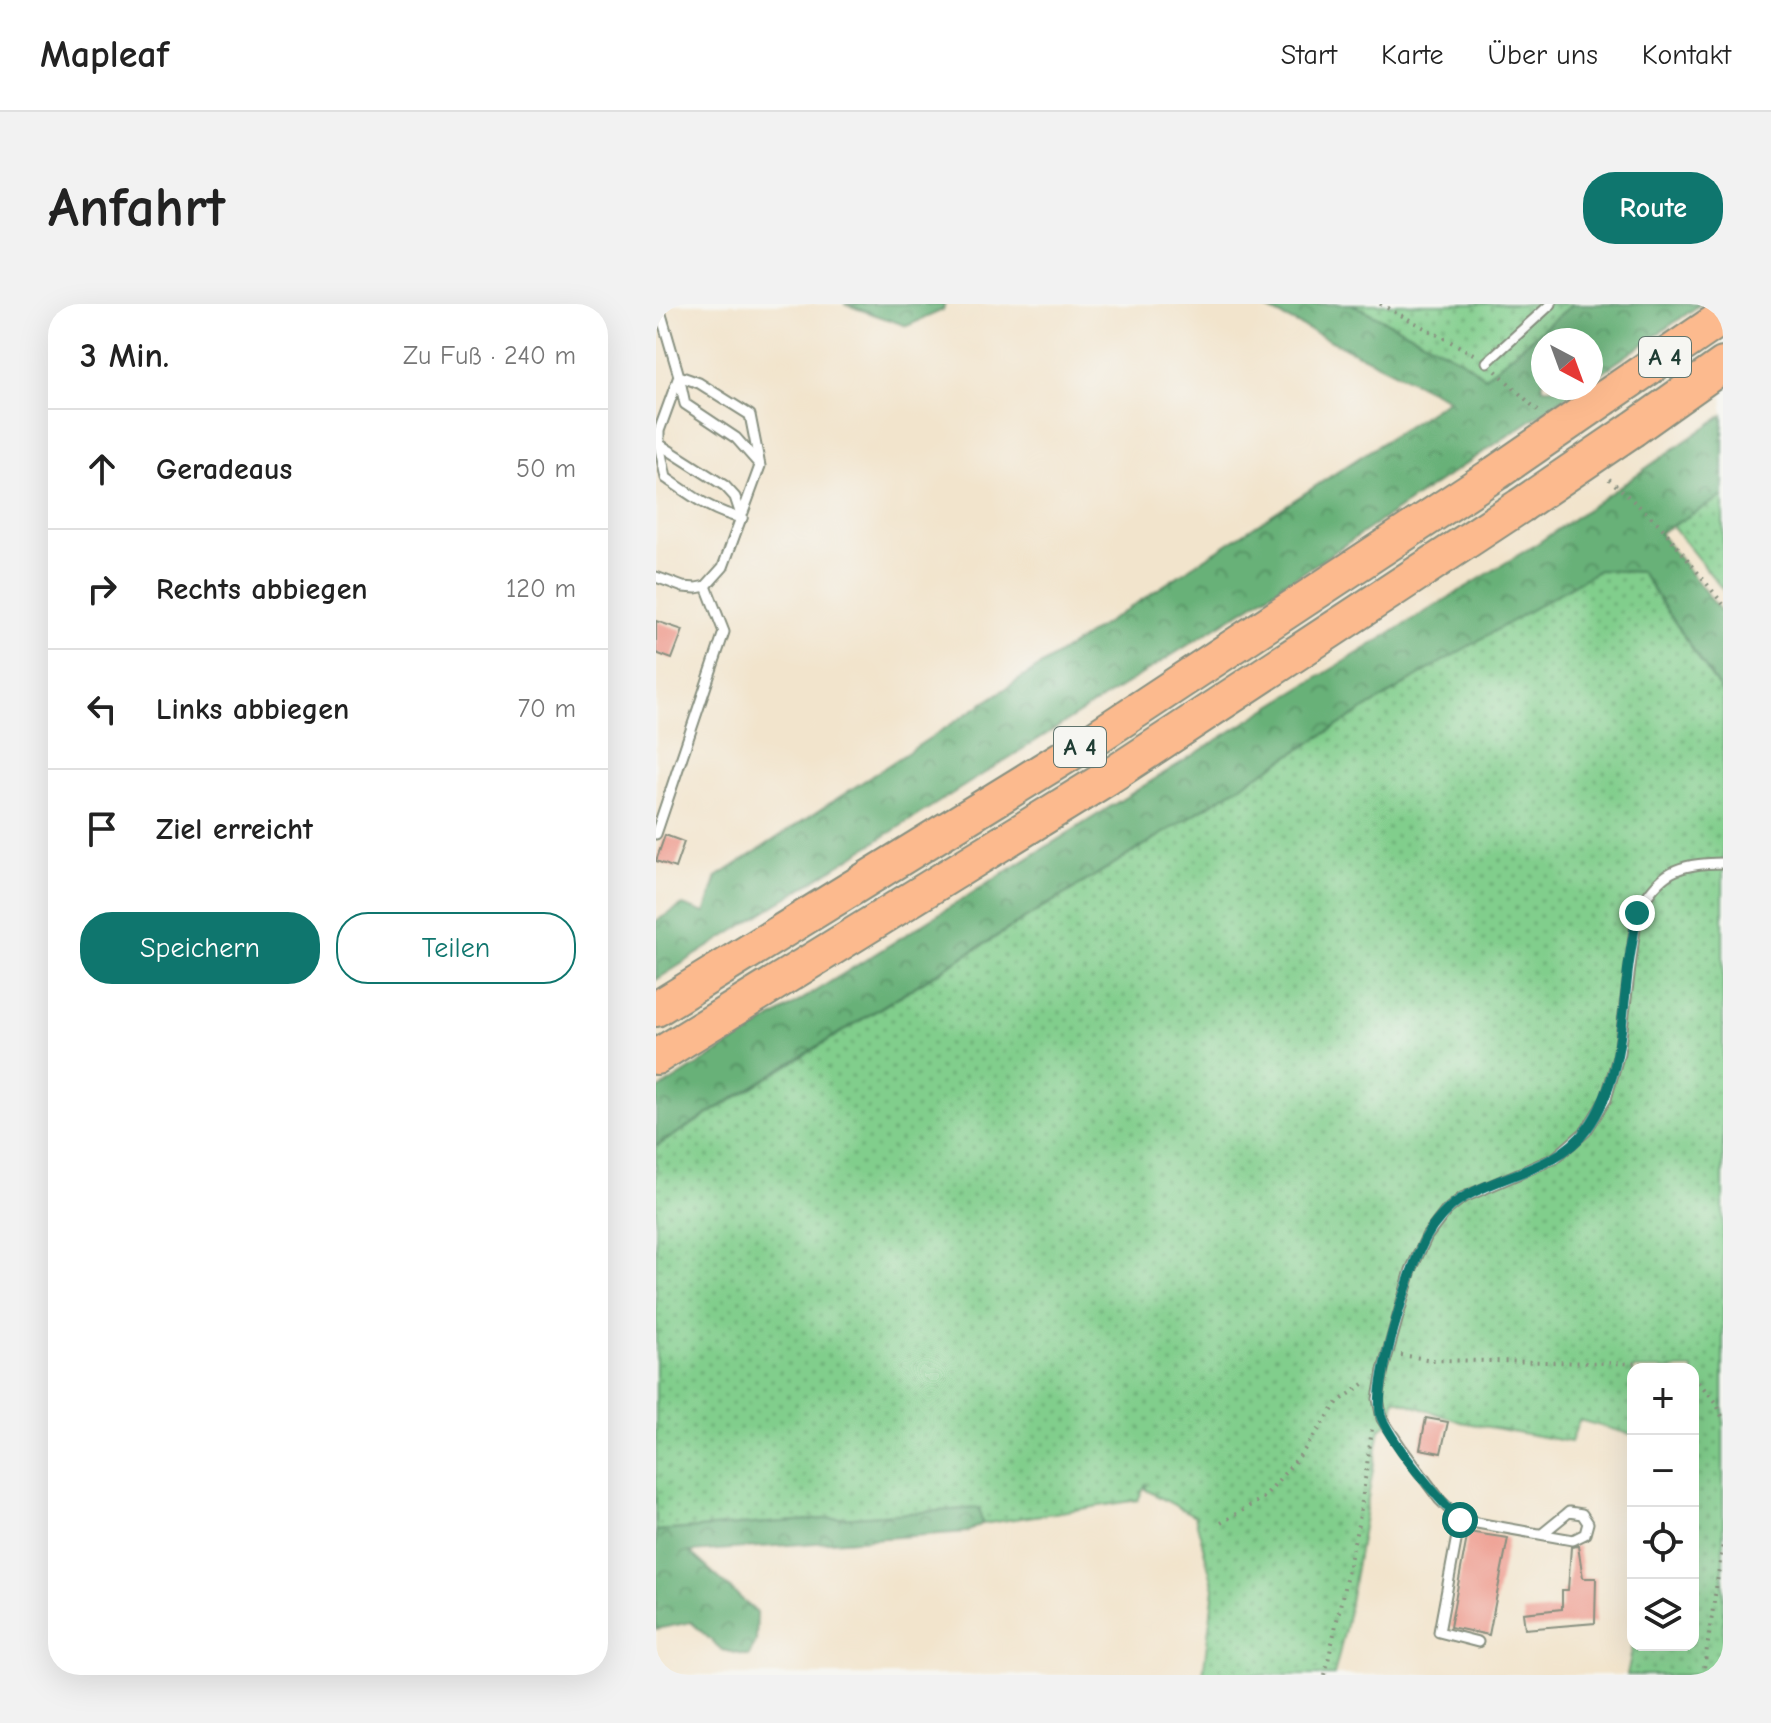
<!DOCTYPE html>
<html lang="de">
<meta charset="utf-8">
<style>
:root{--surface:#fff;--page:#f2f2f2;--text:#222;--muted:#767676;--line:#e0e0e0;--accent:#0f766e}
body{margin:0;font-family:"Comic Neue",sans-serif;background:var(--page);color:var(--text)}
.controls{position:absolute;right:24px;bottom:24px;display:grid;overflow:hidden;border-radius:16px;box-shadow:0 8px 32px #0002}
.controls button{width:72px;height:72px;display:grid;place-items:center;padding:0;border:0;border-bottom:2px solid var(--line);background:var(--surface);color:var(--text);font:40px sans-serif}
.compass{position:absolute;left:875px;top:24px;width:72px;height:72px;border-radius:50%;background:var(--surface);box-shadow:0 8px 32px #0002;rotate:139deg}
.stop{position:absolute;width:24px;height:24px;margin:-18px;border:6px solid #0f766e;border-radius:50%;background:#fff}
.stop.end{background:#0f766e;border-color:#fff;box-shadow:0 2px 8px #0008}
.list{margin:0;padding:0;list-style:none}
h2{display:flex;justify-content:space-between;align-items:center;height:104px;margin:0;padding:0 32px;font-size:34px}
h2 small{font-size:26px;font-weight:400;color:var(--muted)}
.list li{display:grid;grid-template-columns:52px 1fr auto;gap:24px;align-items:center;box-sizing:border-box;height:120px;padding:0 32px;border-top:2px solid var(--line)}
.list b{display:block;font-size:30px;white-space:nowrap}
.list em{font-size:26px;font-style:normal;color:var(--muted)}
.actions{display:flex;gap:16px;padding:24px 32px}
.actions a{flex:1;padding:18px 0;border:2px solid var(--accent);border-radius:32px;text-align:center;font-size:28px;color:var(--accent)}
.actions .main{background:var(--accent);color:#fff}
.icon{flex:none;width:44px;height:44px;fill:none;stroke:currentColor;stroke-width:2;stroke-linecap:round;stroke-linejoin:round}
.map{position:relative;flex:none;width:1067px;height:1371px;overflow:hidden;border-radius:32px}
header{display:flex;align-items:center;gap:48px;box-sizing:border-box;height:112px;padding:0 40px;background:var(--surface);border-bottom:2px solid var(--line)}
header strong{font-size:38px}
nav{display:flex;gap:44px;margin-inline-start:auto;font-size:28px}
.intro{display:flex;align-items:center;justify-content:space-between;box-sizing:border-box;height:192px;padding:0 48px}
h1{margin:0;font-size:56px}
.button{padding:20px 36px;border-radius:32px;background:var(--accent);color:#fff;font-size:28px;font-weight:700}
main{display:flex;gap:48px;padding:0 48px}
aside{flex:1;background:var(--surface);border-radius:32px;box-shadow:0 8px 32px #0002}
.map>svg:first-child{display:block}
.grass{fill:url(#grass-dots);stroke:#508660;stroke-width:2}
.forest{fill:url(#forest-crowns);stroke:#447756;stroke-width:2}
.building{fill:#ee988a}
.lines{fill:none;stroke-linecap:round;stroke-linejoin:round}
.service-casing{stroke:#889080;stroke-width:13}
.motorway-casing{stroke:#889080;stroke-width:38}
.path{stroke:#889080;stroke-width:4;stroke-dasharray:2 6;stroke-linecap:butt}
.service{stroke:#fff;stroke-width:9}
.motorway{stroke:#fcba8e;stroke-width:34}
.motorway-bridge-casing{stroke:#889080;stroke-width:38;stroke-linecap:butt}
.motorway-bridge{stroke:#fcba8e;stroke-width:34}
.route{stroke:#0f766e;stroke-width:10}
.labels{text-anchor:middle;stroke-width:6;stroke-linejoin:round;paint-order:stroke}
.shield{fill:#f6f6f2;stroke:#60746d;stroke-width:2}
.shield-label{font-size:24px;font-weight:bold;fill:#1f3d34}
</style>
<header>
<strong>Mapleaf</strong>
<nav><a>Start</a><a>Karte</a><a>Über uns</a><a>Kontakt</a></nav>
</header>
<div class="intro"><h1>Anfahrt</h1><a class="button">Route</a></div>
<main>
<aside>
<h2>3 Min.<small>Zu Fuß · 240 m</small></h2>
<ul class="list">
<li><svg class="icon" aria-label="ahead" viewBox="0 0 24 24"><path d="M12 20V5M6 11l6-6 6 6"/></svg><div><b>Geradeaus</b></div><em>50 m</em></li>
<li><svg class="icon" aria-label="right" viewBox="0 0 24 24"><path d="M7 20v-9h11M14 6l5 5-5 5"/></svg><div><b>Rechts abbiegen</b></div><em>120 m</em></li>
<li><svg class="icon" aria-label="left" viewBox="0 0 24 24"><path d="M17 20v-9H6M10 6l-5 5 5 5"/></svg><div><b>Links abbiegen</b></div><em>70 m</em></li>
<li><svg class="icon" aria-label="arrive" viewBox="0 0 24 24"><path d="M6 21V4h12l-3 4 3 4H6"/></svg><div><b>Ziel erreicht</b></div></li>
</ul>
<div class="actions"><a class="main">Speichern</a><a>Teilen</a></div>
</aside>
<div class="map">
<svg width="1067" height="1371" viewBox="0 0 1067 1371">
<defs>
<pattern id="grass-dots" width="8" height="8" patternUnits="userSpaceOnUse" patternTransform="scale(2)"><rect width="8" height="8" fill="#81ce8c"/><path d="M2 2h.1M6 6h.1" fill="none" stroke="#69a873" stroke-width="1.8" stroke-linecap="round"/></pattern>
<pattern id="forest-crowns" width="20" height="18" patternUnits="userSpaceOnUse" patternTransform="scale(2)"><rect width="20" height="18" fill="#68b178"/><path d="M2 6a3 3 0 1 1 6 0M12 15a3 3 0 1 1 6 0" fill="none" stroke="#559163"/></pattern>
</defs>
<rect width="100%" height="100%" fill="#f6f6f2"/>
<filter id="ink" filterUnits="userSpaceOnUse"><feTurbulence type="fractalNoise" baseFrequency=".0125" numOctaves="2"/><feDisplacementMap in="SourceGraphic" scale="16" xChannelSelector="R" yChannelSelector="G"/><feConvolveMatrix kernelMatrix="1 2 1 2 8 2 1 2 1" color-interpolation-filters="sRGB"/></filter>
<filter id="wash" filterUnits="userSpaceOnUse"><feTurbulence type="fractalNoise" baseFrequency=".006" numOctaves="4" result="noise"/><feDisplacementMap in="SourceGraphic" scale="32" xChannelSelector="R" yChannelSelector="G"/><feGaussianBlur stdDeviation="1.8" result="paint"/><feColorMatrix in="noise" values="0 0 0 0 0 0 0 0 0 0 0 0 0 0 0 0 0 1.4 0 .05"/><feComposite in="paint" operator="in"/></filter>
<g filter="url(#wash)">
<rect width="100%" height="100%" fill="#f2e4cc"/>
<g class="grass">
<polygon points="696,0 917,0 829,73 804,55"/>
<polygon points="1067,192 1067,286 1016,222"/>
<polygon points="943,265 985,268 1067,390 1067,1371 971,1371 977,1341 1037,1341 1037,1065 977,1065 977,1131 923,1116 915,1138 805,1118 739,1095 736,1117 724,1125 690,1321 678,1371 547,1371 558,1284 539,1212 490,1186 490,1179 482,1196 326,1220 323,1204 0,1227 0,843 777,363"/>
</g>
<g class="forest">
<polygon points="188,0 289,0 287,6 251,22"/>
<polygon points="601,0 696,0 804,55 829,73 917,0 1045,0 935,76 935,36 887,36 887,84 923,84 648,268 0,676 0,617 27,601 49,609 61,573 793,95"/>
<polygon points="1067,111 1067,192 1003,229 1067,310 1067,390 985,268 943,266 777,363 0,842 0,787 609,406 882,239"/>
<polygon points="323,1204 326,1220 311,1228 34,1248 101,1309 100,1337 93,1352 66,1346 35,1318 0,1325 0,1227"/>
</g>
<g id="blocks">
<g class="building">
<polygon points="0,317 27,326 16,355 0,349"/>
<polygon points="9,531 28,538 19,564 0,557"/>
<polygon points="770,1114 792,1118 785,1149 764,1145"/>
<polygon points="812,1228 852,1234 833,1331 794,1323"/>
<polygon points="922,1242 927,1274 940,1274 939,1319 869,1325 867,1309 906,1305 906,1286 912,1286 915,1243"/>
</g>
</g>
</g>
<g filter="url(#ink)">
<use href="#blocks" fill-opacity="0" stroke="#889080" stroke-width="2"/>
<g class="lines">
<g class="service-casing">
<g id="service">
<polyline points="831,58 895,0"/>
<path d="M3,140L10,174C35,191 56,208 86,214"/>
<polyline points="86,214 79,193 69,182 3,140 3,127 23,72 29,100 80,134 103,160"/>
<polyline points="0,273 27,283 40,284 50,282 67,263 104,162 94,111 43,79 23,72 2,0"/>
<polyline points="0,530 68,328 50,282"/>
<polyline points="804,1216 917,1236 929,1230 932,1219 926,1210 913,1208 886,1230"/>
<path d="M822,1338L783,1328L804,1216L784,1196L746,1145L726,1115L722,1095L727,1066L755,966L771,932L790,907L806,894L899,854L930,827L950,795L963,749L981,609C1003,568 1021,559 1067,559"/>
</g>
</g>
<g class="motorway-casing">
<g id="motorway">
<polyline points="950,93 1067,13"/>
<polyline points="977,125 1067,61"/>
<polyline points="0,705 436,436 840,169"/>
<polyline points="0,753 451,474 864,202"/>
</g>
</g>
<g class="path">
<polyline points="724,0 821,52"/>
<polyline points="840,67 883,108"/>
<polyline points="953,175 1004,221 1067,300"/>
<polyline points="745,1051 777,1056 1005,1060 1029,1065"/>
<polyline points="1037,1072 1060,1098 1067,1115"/>
<polyline points="565,1219 607,1194 646,1149 682,1098 709,1079"/>
<polyline points="669,1371 704,1211 716,1125"/>
<polyline points="1047,1371 1067,1238"/>
</g>
<use href="#service" class="service"/>
<use href="#motorway" class="motorway"/>
<g class="motorway-bridge-casing">
<g id="motorway-bridge">
<polyline points="840,169 950,93"/>
<polyline points="864,202 977,125"/>
</g>
</g>
<use href="#motorway-bridge" class="motorway-bridge"/>
</g>
</g>
<g class="lines" filter="url(#ink)">
<path class="route" d="M804,1216C780,1192 740,1145 726,1115C714,1087 754,964 769,935C777,920 791,904 805,895C847,869 901,866 931,825C963,781 965,727 971,675C973,652 978,631 981,609"/>
</g>
<g class="labels">
<g class="shield">
<rect x="983" y="33" width="52" height="40" rx="6"/>
<rect x="398" y="423" width="52" height="40" rx="6"/>
</g>
<g class="shield-label">
<text x="1009" y="61">A 4</text>
<text x="424" y="451">A 4</text>
</g>
</g>
</svg>
<div class="controls">
<button>+</button>
<button>−</button>
<button><svg class="icon" aria-label="locate" viewBox="0 0 24 24"><circle cx="12" cy="12" r="6"/><path d="M12 2v4M12 18v4M2 12h4M18 12h4"/></svg></button>
<button><svg class="icon" aria-label="layers" viewBox="0 0 24 24"><path d="M12 4l9 5-9 5-9-5zM3 14l9 5 9-5"/></svg></button>
</div>
<svg class="compass" viewBox="-18 -18 36 36"><path d="M0-13l5 13h-10z" fill="#e53935"/><path d="M0 13l5-13h-10z" fill="#767676"/></svg>
<div class="stop" style="left:804px;top:1216px"></div>
<div class="stop end" style="left:981px;top:609px"></div>
</div>
</main>
